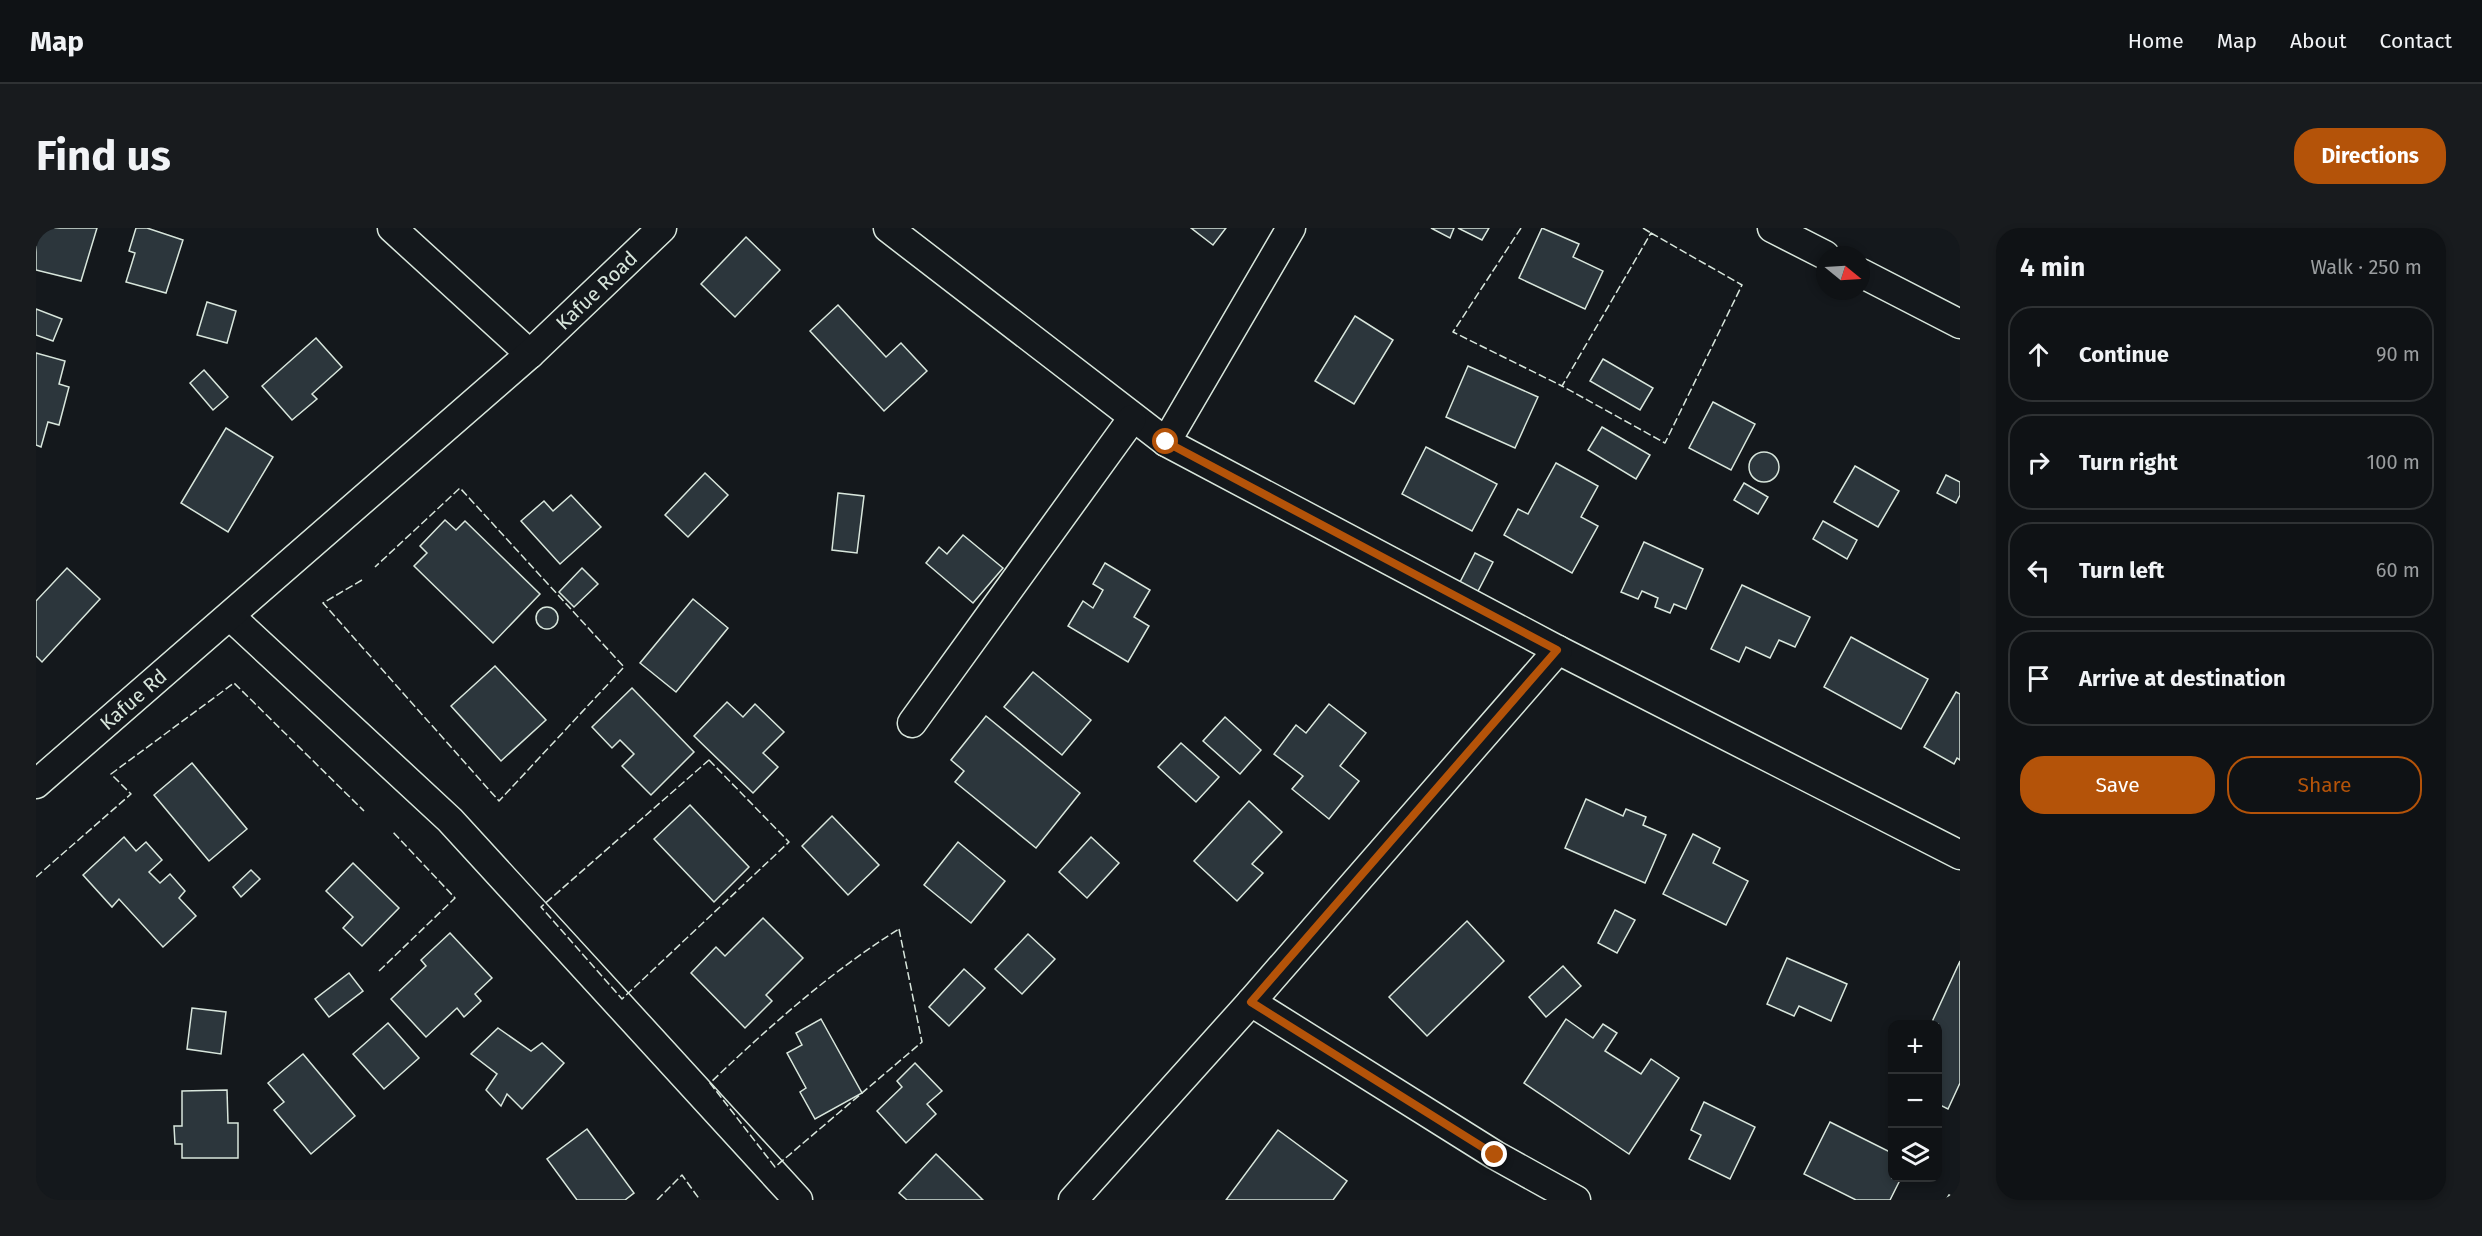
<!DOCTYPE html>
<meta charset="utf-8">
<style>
:root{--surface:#0f1215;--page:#181b1e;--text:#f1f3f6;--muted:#9b9ea0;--line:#2f3234;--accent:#b45309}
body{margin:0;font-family:"Fira Sans",sans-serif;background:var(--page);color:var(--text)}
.controls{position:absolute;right:18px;bottom:18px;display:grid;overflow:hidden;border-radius:12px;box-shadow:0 3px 9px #0003}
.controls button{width:54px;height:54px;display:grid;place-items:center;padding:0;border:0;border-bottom:2px solid var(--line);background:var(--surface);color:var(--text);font:30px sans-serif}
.compass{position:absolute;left:1780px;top:18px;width:54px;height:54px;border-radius:50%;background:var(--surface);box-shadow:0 3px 9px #0003;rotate:108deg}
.stop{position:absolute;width:18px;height:18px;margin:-14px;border:4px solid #b45309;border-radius:50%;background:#fff}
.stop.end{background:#b45309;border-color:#fff;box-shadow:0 2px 6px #0008}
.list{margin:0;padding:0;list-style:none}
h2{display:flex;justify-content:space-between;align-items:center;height:78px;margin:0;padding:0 24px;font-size:26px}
h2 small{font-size:20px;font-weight:400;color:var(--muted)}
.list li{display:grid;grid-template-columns:39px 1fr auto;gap:18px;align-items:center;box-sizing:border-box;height:96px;margin:0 12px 12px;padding:0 12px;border:2px solid var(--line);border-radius:24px}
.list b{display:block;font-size:22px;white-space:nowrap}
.list em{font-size:20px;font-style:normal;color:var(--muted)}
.actions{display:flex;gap:12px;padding:18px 24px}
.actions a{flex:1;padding:14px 0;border:2px solid var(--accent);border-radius:24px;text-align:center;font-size:21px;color:var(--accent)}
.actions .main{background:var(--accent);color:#fff}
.icon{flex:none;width:33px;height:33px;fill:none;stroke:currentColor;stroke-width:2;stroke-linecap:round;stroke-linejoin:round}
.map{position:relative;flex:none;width:1924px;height:972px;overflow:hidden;border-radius:24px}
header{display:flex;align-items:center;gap:36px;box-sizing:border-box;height:84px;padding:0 30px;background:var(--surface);border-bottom:2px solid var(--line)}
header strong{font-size:28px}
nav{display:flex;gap:33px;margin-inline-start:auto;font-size:21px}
.intro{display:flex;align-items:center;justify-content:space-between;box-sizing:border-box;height:144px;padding:0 36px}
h1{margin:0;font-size:42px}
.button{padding:15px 27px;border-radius:24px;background:var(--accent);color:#fff;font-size:21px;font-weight:700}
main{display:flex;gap:36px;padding:0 36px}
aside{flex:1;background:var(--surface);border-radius:24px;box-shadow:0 3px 9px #0003}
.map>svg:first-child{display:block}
.building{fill:#2c363c;stroke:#d8e6dc;stroke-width:1.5}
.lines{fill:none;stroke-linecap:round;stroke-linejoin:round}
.street-casing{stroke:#d8e6dc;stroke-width:31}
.street{stroke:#14181c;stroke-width:28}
.fence{stroke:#d8e6dc;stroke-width:1.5;stroke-dasharray:8 3;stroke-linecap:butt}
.route{stroke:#b45309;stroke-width:8}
.labels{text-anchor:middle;stroke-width:4.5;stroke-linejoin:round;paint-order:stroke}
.street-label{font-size:20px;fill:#d8e6dc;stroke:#14181c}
</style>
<header>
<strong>Map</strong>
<nav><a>Home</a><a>Map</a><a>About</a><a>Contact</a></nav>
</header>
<div class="intro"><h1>Find us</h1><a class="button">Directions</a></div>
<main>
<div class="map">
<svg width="1924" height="972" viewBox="0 0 1924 972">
<rect width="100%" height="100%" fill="#14181c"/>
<g class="building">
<polygon points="0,0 61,0 45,53 0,42"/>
<polygon points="100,0 111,0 147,12 130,65 90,54 99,25 93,23"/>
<polygon points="1155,0 1190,0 1177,17"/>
<polygon points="1395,0 1418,0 1414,10"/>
<polygon points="1422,0 1453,0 1446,12"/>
<polygon points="1506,0 1543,16 1537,29 1567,43 1549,81 1483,50"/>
<polygon points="710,9 744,42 699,89 665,56"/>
<polygon points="171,74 200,83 191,115 161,107"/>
<polygon points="802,77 850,129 865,115 891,143 848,183 774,103"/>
<polygon points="0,81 26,91 17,113 0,107"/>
<polygon points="1319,88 1357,112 1318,176 1279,153"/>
<polygon points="280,110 306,139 276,166 281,171 256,192 226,158"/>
<polygon points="0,125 29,133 23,156 33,159 23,197 12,194 5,219 0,217"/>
<polygon points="1567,131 1617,160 1604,182 1554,153"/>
<polygon points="1432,138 1502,169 1479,220 1410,189"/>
<polygon points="168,142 192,169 177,182 154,155"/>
<polygon points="1677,174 1719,196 1695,242 1653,220"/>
<polygon points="1566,199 1614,227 1600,251 1552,222"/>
<polygon points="190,200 237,229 192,304 145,275"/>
<polygon points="1390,219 1461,256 1436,303 1366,266"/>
<circle cx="1728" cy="239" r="15"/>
<polygon points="1520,235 1562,258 1545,289 1562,298 1536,345 1468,307 1482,281 1492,286"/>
<polygon points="1819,238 1863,263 1842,299 1798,274"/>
<polygon points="669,245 692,267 652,309 629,287"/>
<polygon points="1910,247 1924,254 1924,267 1920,275 1901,265"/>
<polygon points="1708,255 1732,269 1722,286 1698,272"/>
<polygon points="802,265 828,268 821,325 796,322"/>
<polygon points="535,267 565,299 524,336 485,293 508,273 517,283"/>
<polygon points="409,292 420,302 429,293 504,366 457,415 378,338 391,325 384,318"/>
<polygon points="1787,293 1821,312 1811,331 1777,311"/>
<polygon points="927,307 967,340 937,375 890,335 903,319 911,326"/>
<polygon points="1608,314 1667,341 1650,381 1638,376 1634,385 1619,379 1622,370 1606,363 1602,371 1585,364"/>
<polygon points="1439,325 1457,334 1440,367 1422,358"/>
<polygon points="1069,335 1114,362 1098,389 1113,398 1092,434 1032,398 1047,373 1057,380 1067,362 1057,356"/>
<polygon points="31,340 64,371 6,434 0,428 0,373"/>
<polygon points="546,340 562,356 538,379 523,364"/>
<polygon points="1706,357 1774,389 1759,419 1743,412 1734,430 1710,419 1703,434 1675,421"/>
<polygon points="657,371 692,400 640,464 604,435"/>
<circle cx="511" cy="390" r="11"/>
<polygon points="1815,409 1892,451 1865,501 1788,459"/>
<polygon points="459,438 510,492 465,533 415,478"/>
<polygon points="997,444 1055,492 1026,527 968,479"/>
<polygon points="596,460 658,524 615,567 586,538 598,526 584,512 576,520 556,499"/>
<polygon points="1920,464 1924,466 1924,532 1921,530 1918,536 1888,519"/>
<polygon points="691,474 707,489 719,476 748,504 727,525 742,539 717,565 658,508"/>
<polygon points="1293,476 1330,505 1304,538 1323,553 1293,591 1256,561 1267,548 1238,526 1260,497 1270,505"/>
<polygon points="950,488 1044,565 1000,620 919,554 928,543 915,532"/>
<polygon points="1189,489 1225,522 1204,546 1167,513"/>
<polygon points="1145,515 1183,549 1160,574 1122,539"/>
<polygon points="156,535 211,601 173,633 118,567"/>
<polygon points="1550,571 1587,588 1590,581 1610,589 1607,597 1630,607 1609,655 1529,620"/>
<polygon points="1213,573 1246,604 1216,636 1227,645 1201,673 1158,633"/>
<polygon points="654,577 713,639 678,674 618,611"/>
<polygon points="796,588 843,637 812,667 766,618"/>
<polygon points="1657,606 1684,620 1677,635 1712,653 1690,697 1627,666"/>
<polygon points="88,609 100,623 110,614 126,632 113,644 124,655 134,646 149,663 143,670 160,688 127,719 83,671 76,679 47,647"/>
<polygon points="1055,609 1083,635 1051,670 1023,644"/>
<polygon points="922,614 969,653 935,695 888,657"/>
<polygon points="317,635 363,680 326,718 307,700 317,689 290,663"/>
<polygon points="215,642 224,651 205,669 197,659"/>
<polygon points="1579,682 1599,692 1581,725 1562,715"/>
<polygon points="727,690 767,730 730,767 736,773 709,800 655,745 680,719 689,728"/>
<polygon points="1431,693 1468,733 1391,808 1353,769"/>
<polygon points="414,705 456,750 439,766 445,773 428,789 421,780 390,809 355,771 390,738 385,732"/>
<polygon points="992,706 1019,731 986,766 959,741"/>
<polygon points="1751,730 1811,756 1795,793 1763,778 1758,788 1731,776"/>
<polygon points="1924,733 1924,855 1912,881 1902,876 1902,796 1895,796"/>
<polygon points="1527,738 1545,758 1510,789 1493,769"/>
<polygon points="928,741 949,760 913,798 893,779"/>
<polygon points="313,745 327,763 293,789 279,771"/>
<polygon points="156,780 190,784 185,826 151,821"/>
<polygon points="785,791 826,865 779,891 764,864 770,860 751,825 766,817 760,805"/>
<polygon points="1530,791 1557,810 1567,796 1581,805 1569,823 1605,846 1615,831 1643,850 1593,926 1488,855"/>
<polygon points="352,795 383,830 348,861 317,826"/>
<polygon points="462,800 495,823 506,815 528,835 486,881 471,866 465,878 450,862 461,846 435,826"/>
<polygon points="267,826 319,888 275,926 238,882 248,874 232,855"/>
<polygon points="879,835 906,863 891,876 900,886 870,915 841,883 866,859 861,853"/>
<polygon points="191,862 192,895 202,895 202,930 146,930 146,916 139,916 138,898 146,898 146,863"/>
<polygon points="1668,874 1719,899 1694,951 1653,931 1665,907 1655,902"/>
<polygon points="1794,894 1856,925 1856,950 1865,950 1854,972 1820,972 1768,946"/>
<polygon points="551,901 598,965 589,972 541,972 511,931"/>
<polygon points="1242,902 1311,953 1297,972 1190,972"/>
<polygon points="900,926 947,972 871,972 863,965"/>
<polygon points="1913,967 1923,972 1910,972"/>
</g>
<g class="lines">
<g class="street-casing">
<g id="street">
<polyline points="356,0 494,126"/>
<polyline points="852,0 1130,214 1522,422 1924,627"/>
<polyline points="1736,0 1789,27"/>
<polyline points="1825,45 1924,96"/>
<polyline points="1130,214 1255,0"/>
<polyline points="195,389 414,592 762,972"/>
<polyline points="876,495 1096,191"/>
<path id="s1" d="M0,556L494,126L626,0"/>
<polyline points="1215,774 1459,927 1540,972"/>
<polyline points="1037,972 1215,774 1522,422"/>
</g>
</g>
<use href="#street" class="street"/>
<g class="fence">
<polyline points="1485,0 1417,104 1526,158"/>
<polyline points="1607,0 1615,5"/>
<polygon points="1615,5 1706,57 1629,215 1526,158"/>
<polyline points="326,352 287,375 463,573 588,439 424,260 339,339"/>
<polygon points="673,532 753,614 586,771 505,679"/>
<polyline points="0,649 95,566 75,546 198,455 328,583"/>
<path d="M863,701L886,814L739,939L674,855C733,799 794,744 863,701Z"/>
<polyline points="343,743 419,670 356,603"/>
<polyline points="621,972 646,947 664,972"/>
</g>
</g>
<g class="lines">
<polyline class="route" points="1130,214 1521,422 1215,774 1459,927"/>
</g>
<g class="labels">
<g class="street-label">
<text dy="7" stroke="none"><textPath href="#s1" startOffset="747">Kafue Road</textPath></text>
<text dy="7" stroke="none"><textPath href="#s1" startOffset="129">Kafue Rd</textPath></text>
</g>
</g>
</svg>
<div class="controls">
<button>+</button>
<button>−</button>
<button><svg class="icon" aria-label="layers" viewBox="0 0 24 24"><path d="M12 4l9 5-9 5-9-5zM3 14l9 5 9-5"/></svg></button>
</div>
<svg class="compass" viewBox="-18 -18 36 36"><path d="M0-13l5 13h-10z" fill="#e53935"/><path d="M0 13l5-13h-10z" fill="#9b9ea0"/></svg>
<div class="stop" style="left:1130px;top:214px"></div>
<div class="stop end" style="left:1459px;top:927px"></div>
</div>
<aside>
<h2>4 min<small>Walk · 250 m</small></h2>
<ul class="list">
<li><svg class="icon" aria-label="ahead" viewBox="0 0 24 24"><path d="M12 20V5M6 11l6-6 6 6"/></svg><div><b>Continue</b></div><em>90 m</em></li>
<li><svg class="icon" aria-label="right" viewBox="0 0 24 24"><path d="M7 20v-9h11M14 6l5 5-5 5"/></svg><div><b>Turn right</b></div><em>100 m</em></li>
<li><svg class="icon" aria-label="left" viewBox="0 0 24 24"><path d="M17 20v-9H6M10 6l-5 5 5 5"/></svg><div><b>Turn left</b></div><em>60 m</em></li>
<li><svg class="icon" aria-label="arrive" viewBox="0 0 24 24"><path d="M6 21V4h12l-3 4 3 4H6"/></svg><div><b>Arrive at destination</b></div></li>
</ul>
<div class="actions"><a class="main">Save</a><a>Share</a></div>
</aside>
</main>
